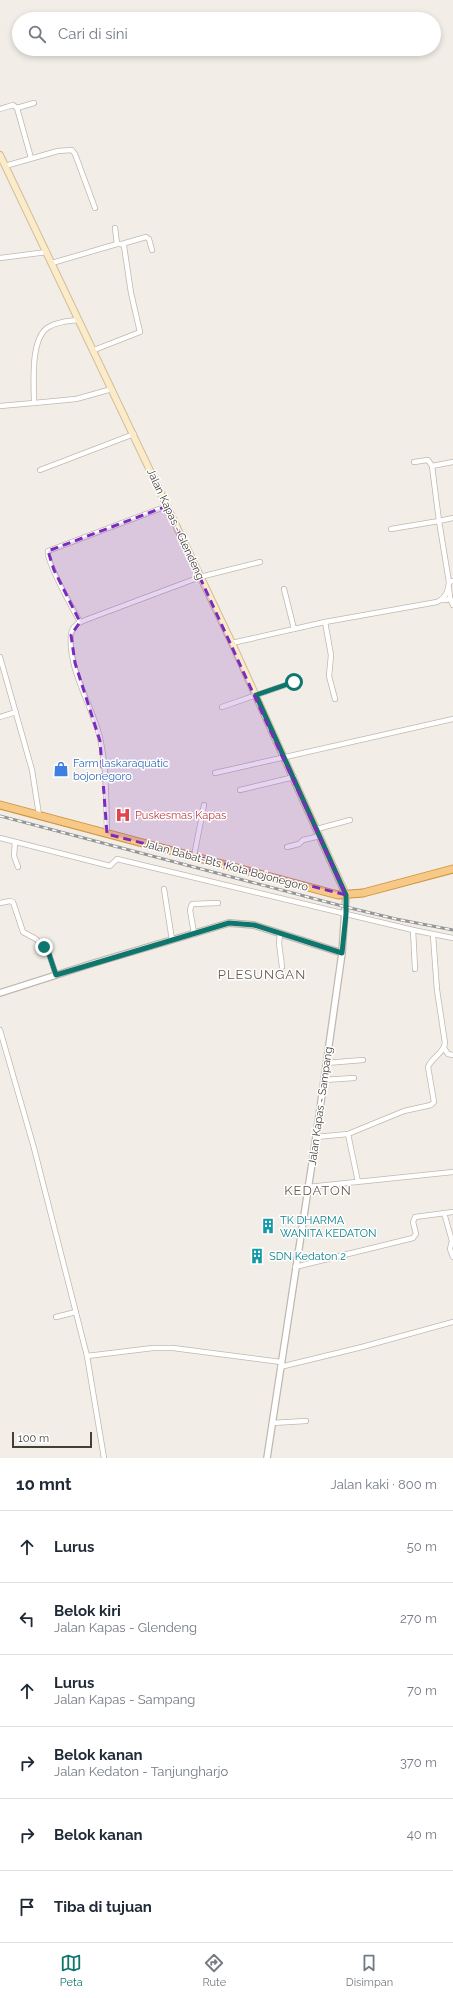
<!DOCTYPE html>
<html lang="id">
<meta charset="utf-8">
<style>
:root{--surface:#fff;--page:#f6f6f7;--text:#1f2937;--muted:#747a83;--line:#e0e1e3;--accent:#0f766e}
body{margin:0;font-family:Raleway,sans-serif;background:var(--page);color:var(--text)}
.scale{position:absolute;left:12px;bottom:10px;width:80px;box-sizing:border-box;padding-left:4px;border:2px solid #453e37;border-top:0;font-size:11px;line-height:14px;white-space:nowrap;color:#453e37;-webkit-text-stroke:3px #fff;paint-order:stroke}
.stop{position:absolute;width:12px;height:12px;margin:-9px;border:3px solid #0f766e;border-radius:50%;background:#fff}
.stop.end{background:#0f766e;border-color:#fff;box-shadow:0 1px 4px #0008}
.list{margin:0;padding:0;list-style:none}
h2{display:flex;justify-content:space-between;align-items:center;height:52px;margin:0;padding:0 16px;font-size:17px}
h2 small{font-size:13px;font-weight:400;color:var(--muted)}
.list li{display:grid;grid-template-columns:26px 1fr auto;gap:12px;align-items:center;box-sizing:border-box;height:72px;padding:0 16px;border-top:1px solid var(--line)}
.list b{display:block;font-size:15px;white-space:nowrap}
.list p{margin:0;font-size:13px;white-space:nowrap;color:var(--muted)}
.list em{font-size:13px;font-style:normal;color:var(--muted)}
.icon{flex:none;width:22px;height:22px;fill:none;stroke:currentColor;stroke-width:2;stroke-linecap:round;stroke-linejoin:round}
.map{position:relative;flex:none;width:453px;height:1458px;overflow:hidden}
.search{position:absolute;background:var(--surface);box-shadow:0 2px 6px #0003;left:12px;right:12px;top:12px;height:44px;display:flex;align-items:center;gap:10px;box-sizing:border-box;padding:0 14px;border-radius:22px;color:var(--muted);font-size:15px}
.sheet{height:484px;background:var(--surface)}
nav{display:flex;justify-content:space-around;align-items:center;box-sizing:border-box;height:56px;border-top:1px solid var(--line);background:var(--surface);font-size:11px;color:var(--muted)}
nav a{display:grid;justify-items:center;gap:2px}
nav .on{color:var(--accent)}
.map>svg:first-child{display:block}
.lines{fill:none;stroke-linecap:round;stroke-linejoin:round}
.minor-casing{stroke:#c0b8ae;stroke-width:6}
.tertiary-casing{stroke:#c0b8ae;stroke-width:8}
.secondary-casing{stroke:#cfbd9a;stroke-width:8}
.trunk-casing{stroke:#d29242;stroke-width:9}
.minor{stroke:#fff;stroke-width:4.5}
.tertiary{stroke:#fff;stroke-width:5.5}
.secondary{stroke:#fbebc9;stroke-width:6}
.trunk{stroke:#f6ca86;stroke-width:7}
.rail-casing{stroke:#969696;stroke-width:3}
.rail{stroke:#fff;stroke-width:1.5;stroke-dasharray:4.5;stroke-linecap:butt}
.route{stroke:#0f766e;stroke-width:5}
.marked{fill:#7b2cbf;fill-opacity:0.2;stroke:#7b2cbf;stroke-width:3;stroke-dasharray:8 5;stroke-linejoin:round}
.labels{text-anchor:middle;stroke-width:3;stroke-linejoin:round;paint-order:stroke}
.street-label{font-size:11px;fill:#453e37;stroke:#fff}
.shop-label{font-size:11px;fill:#366cbe;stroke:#fff;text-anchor:start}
.health-label{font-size:11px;fill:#be3a42;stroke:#fff;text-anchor:start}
.culture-label{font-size:11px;fill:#0d838f;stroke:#fff;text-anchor:start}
.quarter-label{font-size:13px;letter-spacing:1px;fill:#675b4f;stroke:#fff}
</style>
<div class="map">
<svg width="453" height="1458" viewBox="0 0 453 1458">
<rect width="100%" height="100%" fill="#f2eee7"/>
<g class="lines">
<g class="minor-casing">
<g id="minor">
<polyline points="17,108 34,103"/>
<polyline points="0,109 13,105 17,108 31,158"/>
<polyline points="5,166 58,151 72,150 75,154 95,208"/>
<polyline points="115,228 117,244"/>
<polyline points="122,244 146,237 149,239 152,250"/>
<polyline points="0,258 47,252"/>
<polyline points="52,263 117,244 121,244 124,246 131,293 140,332 94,350"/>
<polyline points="34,403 76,399 112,389"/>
<path d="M0,406L34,403C34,384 30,341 47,328C56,322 68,321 79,320"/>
<polyline points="414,462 428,460 432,466"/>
<polyline points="40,470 134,434"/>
<polyline points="391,529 439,521 432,466 453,462"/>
<polyline points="449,582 439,521 453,518"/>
<polyline points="284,589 294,629"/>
<polyline points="450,598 453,605"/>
<polyline points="441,600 447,600 450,598 449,588"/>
<path d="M80,622C74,611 45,560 48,551L167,506"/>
<polyline points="325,622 331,655 329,676 335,699"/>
<path d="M232,643L325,622L437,602C446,598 448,591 449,582L453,581"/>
<polyline points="0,657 32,770 39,815"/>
<polyline points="222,707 294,682"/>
<polyline points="0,717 16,712"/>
<polyline points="215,773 453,719"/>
<polyline points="240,790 294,777"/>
<polyline points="317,829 350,820"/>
<path d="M107,834C106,801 107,766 99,734C90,702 68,668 71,635C72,625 80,622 88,619L200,577L260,562"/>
<polyline points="0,838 110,866 117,859 413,930 453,938"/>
<polyline points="15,842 14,856 18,867"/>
<polyline points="287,847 299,844 303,840 320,836"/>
<polyline points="194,856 204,805"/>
<polyline points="164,889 172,940"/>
<polyline points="0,903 10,901 13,902 23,932 36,939 48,951 56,975"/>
<polyline points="413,930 415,969"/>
<polyline points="194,933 190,910 192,904 218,903"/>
<polyline points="280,934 279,943 282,967"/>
<polyline points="0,1030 34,1148 87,1356 153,1348 173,1348 281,1362"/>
<polyline points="444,1048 448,1054 453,1055"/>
<polyline points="326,1063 363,1060"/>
<polyline points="324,1080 354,1078"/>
<polyline points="316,1137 348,1134"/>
<path d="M358,1182L348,1134L404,1111L431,1105L434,1102L428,1067C432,1057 444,1053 445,1043L437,990L433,935"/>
<polyline points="308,1187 453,1172"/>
<polyline points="444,1213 452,1241 450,1249 453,1257"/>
<polyline points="295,1267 413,1238 416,1234 413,1222 415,1217 453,1212"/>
<polyline points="56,1317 76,1312"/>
<polyline points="87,1356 104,1458"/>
<polyline points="280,1367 362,1347 453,1322"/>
<polyline points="272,1423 306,1421"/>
</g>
</g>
<g class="tertiary-casing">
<g id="tertiary">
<polyline points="0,993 94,963 229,923 254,925 342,953"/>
<polyline points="267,1458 316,1137 342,953 346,895"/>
</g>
</g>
<g class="secondary-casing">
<polyline id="secondary" points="0,155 232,643 346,895"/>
</g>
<g class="trunk-casing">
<polyline id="trunk" points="0,805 338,895 363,893 453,869"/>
</g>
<use href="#minor" class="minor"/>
<use href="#tertiary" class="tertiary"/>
<use href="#secondary" class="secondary"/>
<use href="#trunk" class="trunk"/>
<g class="rail-casing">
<polyline id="rail" points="0,816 346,907 396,919 453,930"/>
</g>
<use href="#rail" class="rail"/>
</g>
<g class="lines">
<polyline class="route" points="44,947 48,951 56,975 229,923 254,925 342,953 346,914 346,895 256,695 294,682"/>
</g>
<path class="marked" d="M167,506L346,895L107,834L100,741L75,663L71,635L80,622L54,570L48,551Z"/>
<defs>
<g id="shop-bare" transform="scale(1.2)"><path d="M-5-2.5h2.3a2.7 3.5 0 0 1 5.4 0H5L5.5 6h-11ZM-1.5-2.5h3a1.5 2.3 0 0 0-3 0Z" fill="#3f7fe0" stroke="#fff" stroke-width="2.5" paint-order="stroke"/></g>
<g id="hospital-bare" transform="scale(1.2)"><path d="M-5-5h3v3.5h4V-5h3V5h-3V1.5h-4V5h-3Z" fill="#e0444e" stroke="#fff" stroke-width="2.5" paint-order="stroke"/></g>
<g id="building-bare" transform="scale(1.2)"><path d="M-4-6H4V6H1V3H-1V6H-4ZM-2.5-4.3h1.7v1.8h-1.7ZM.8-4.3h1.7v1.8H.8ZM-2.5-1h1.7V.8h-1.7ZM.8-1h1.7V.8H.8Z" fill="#0f9aa8" stroke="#fff" stroke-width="2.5" paint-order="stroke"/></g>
</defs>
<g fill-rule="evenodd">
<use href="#shop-bare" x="61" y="769"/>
<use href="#hospital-bare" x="123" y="815"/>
<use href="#building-bare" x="268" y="1226"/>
<use href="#building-bare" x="257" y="1256"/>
</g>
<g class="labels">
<g class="street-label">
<text transform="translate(176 524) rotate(65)" y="4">Jalan Kapas - Glendeng</text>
<text transform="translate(226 865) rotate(15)" y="4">Jalan Babat-Bts. Kota Bojonegoro</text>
<text transform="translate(320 1106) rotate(-82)" y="4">Jalan Kapas - Sampang</text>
</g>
<g class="shop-label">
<text x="73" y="767">Farm laskaraquatic<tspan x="73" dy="13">bojonegoro</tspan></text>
</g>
<g class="health-label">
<text x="135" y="819">Puskesmas Kapas</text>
</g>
<g class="culture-label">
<text x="280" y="1224">TK DHARMA<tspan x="280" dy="13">WANITA KEDATON</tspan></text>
<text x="269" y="1260">SDN Kedaton 2</text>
</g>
<g class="quarter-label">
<text x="262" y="979">PLESUNGAN</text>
<text x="318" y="1195">KEDATON</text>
</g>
</g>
</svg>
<div class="scale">100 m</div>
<div class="stop" style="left:294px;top:682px"></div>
<div class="stop end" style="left:44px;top:947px"></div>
<div class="search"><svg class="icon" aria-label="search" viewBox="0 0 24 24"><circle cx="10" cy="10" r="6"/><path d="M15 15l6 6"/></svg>Cari di sini</div>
</div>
<section class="sheet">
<h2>10 mnt<small>Jalan kaki · 800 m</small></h2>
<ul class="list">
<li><svg class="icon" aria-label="ahead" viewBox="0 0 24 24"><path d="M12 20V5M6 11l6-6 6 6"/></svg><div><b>Lurus</b></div><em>50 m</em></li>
<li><svg class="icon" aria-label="left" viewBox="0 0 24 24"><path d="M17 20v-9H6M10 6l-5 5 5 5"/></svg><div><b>Belok kiri</b><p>Jalan Kapas - Glendeng</p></div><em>270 m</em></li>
<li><svg class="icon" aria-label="ahead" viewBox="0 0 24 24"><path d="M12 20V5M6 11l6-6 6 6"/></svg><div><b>Lurus</b><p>Jalan Kapas - Sampang</p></div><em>70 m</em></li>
<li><svg class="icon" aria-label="right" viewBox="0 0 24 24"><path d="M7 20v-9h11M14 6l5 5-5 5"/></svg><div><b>Belok kanan</b><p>Jalan Kedaton - Tanjungharjo</p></div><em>370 m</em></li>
<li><svg class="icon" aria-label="right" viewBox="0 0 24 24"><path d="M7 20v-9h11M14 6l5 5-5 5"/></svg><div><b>Belok kanan</b></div><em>40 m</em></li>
<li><svg class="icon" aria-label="arrive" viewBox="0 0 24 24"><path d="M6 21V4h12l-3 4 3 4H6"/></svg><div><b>Tiba di tujuan</b></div></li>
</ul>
</section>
<nav>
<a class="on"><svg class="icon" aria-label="map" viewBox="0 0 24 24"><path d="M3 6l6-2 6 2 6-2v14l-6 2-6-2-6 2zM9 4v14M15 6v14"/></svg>Peta</a>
<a><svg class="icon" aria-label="directions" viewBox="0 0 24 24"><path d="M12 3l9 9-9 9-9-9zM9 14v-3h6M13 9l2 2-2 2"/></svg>Rute</a>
<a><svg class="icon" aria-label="saved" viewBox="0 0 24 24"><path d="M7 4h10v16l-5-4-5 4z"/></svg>Disimpan</a>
</nav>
